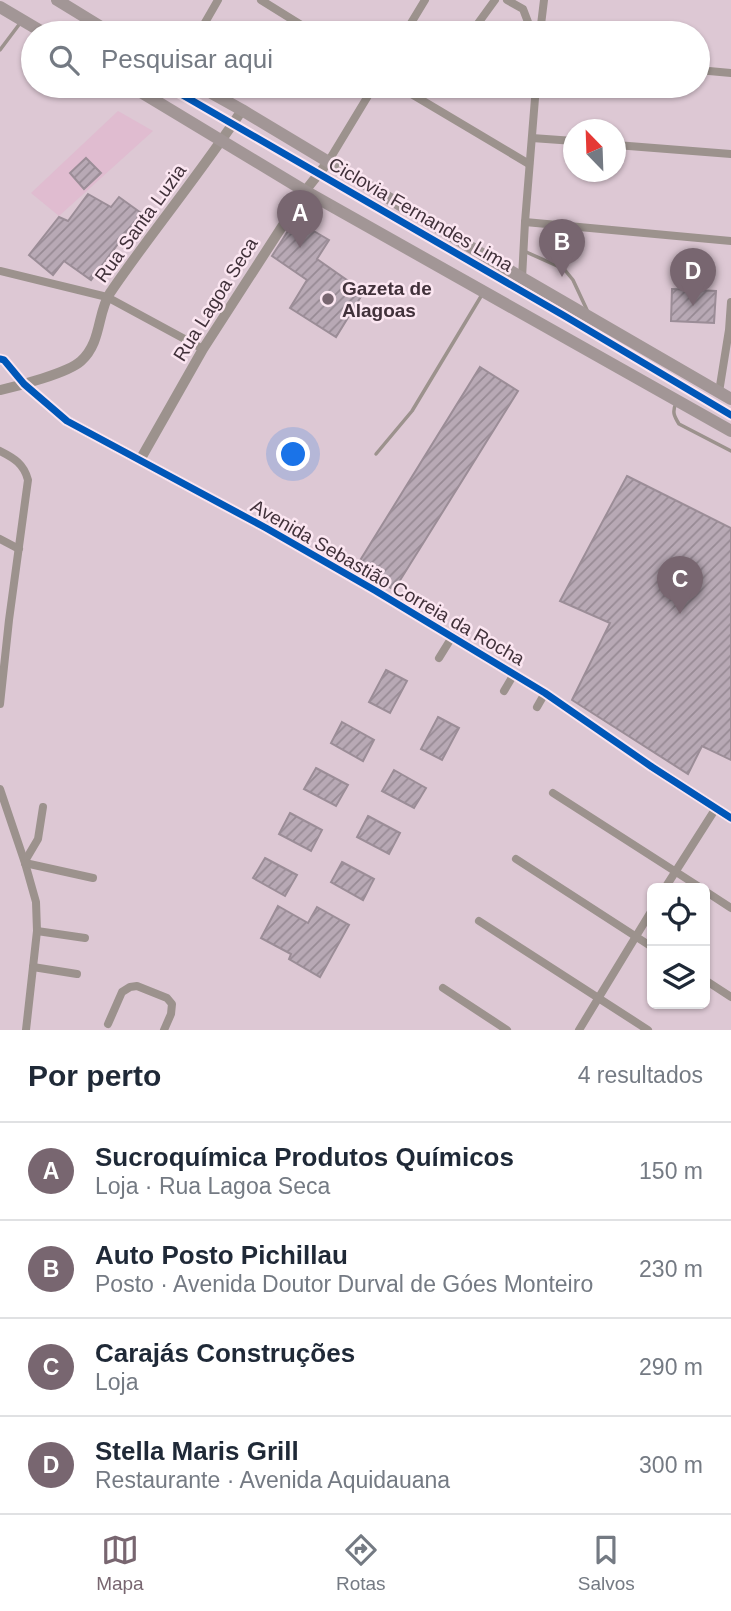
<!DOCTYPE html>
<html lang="pt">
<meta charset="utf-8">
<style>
:root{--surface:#fff;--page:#f2f2f3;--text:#1f2937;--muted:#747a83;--line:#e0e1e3;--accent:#786670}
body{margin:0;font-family:Arial,sans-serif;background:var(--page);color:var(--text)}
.controls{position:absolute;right:21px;bottom:21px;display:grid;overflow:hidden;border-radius:10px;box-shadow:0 2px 5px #0004}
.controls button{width:63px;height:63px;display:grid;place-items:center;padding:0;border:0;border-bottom:2px solid var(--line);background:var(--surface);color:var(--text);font:35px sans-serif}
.compass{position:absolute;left:563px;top:119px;width:63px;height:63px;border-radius:50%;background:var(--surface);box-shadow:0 2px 5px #0004;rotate:337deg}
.you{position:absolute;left:294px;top:455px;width:24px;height:24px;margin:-18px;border:5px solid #fff;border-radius:50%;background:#1a73e8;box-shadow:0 0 0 10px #1a73e833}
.badge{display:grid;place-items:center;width:46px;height:46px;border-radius:50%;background:var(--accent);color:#fff;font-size:23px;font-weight:700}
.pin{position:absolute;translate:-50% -58px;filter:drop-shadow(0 2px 4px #0008)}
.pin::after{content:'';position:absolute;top:37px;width:24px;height:21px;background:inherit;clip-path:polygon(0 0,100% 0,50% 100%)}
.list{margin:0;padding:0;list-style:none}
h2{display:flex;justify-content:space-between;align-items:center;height:91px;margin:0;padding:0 28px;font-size:30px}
h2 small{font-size:23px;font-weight:400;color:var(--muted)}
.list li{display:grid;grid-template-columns:46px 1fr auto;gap:21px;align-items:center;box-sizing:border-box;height:98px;padding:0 28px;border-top:2px solid var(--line)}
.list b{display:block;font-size:26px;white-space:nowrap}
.list p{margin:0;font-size:23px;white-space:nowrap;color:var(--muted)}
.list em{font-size:23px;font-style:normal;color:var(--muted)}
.icon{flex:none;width:38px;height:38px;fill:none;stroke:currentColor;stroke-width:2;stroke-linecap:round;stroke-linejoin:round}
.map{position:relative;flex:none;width:731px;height:1030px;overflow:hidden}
.search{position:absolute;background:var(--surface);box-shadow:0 2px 5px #0004;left:21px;right:21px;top:21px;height:77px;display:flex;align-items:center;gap:18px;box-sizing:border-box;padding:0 24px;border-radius:38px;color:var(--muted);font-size:26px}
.sheet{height:483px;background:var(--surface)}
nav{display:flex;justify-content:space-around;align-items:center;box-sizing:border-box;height:98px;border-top:2px solid var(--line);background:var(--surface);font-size:19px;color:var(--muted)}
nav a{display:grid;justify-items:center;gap:4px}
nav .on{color:var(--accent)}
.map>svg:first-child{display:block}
.built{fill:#e0bcd0}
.building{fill:url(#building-hatch);stroke:#9b8d97;stroke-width:2}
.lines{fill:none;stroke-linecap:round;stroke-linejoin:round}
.service{stroke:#9c928d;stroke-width:3.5}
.minor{stroke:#9c928d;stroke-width:8}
.tertiary{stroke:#9c928d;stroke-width:10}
.trunk{stroke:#a29696;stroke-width:12}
.cycleway-casing{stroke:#fbe6f1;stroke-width:11}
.cycleway{stroke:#0057b8;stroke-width:7}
.poi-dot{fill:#786670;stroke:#fbe6f1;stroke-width:2.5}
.labels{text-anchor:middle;stroke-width:5;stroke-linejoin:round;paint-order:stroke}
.street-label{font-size:19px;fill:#41313a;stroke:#fbe6f1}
.poi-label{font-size:19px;font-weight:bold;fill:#41313a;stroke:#fbe6f1;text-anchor:start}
</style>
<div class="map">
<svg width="731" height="1030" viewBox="0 0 731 1030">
<defs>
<pattern id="building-hatch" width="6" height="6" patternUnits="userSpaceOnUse" patternTransform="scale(1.75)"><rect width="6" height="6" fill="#b8a9b5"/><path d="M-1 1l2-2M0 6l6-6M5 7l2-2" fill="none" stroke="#978a94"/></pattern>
</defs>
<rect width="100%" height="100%" fill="#ddc8d4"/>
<polygon class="built" points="118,111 153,131 59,216 31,193"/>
<g class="building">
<polygon points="86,158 101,173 84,189 70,173"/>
<polygon points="88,194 111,207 119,197 141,213 91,280 64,261 53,275 29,255 59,217 68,221"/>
<polygon points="295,220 329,240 317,259 357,287 365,290 336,337 290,308 307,280 272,256"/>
<polygon points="672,289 716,291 714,323 671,321"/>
<polygon points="480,367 518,391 394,590 356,567"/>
<polygon points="627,476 731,528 731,760 702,746 688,774 572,700 610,623 560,601"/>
<polygon points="386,670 407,681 390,713 369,702"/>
<polygon points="438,717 459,728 442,760 421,749"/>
<polygon points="342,722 374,740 363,761 331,743"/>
<polygon points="316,768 348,785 336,806 304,789"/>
<polygon points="394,770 426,788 414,808 382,791"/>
<polygon points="290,813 322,830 311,851 279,834"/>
<polygon points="368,816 400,833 389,854 357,837"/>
<polygon points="265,858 297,875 285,896 253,878"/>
<polygon points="342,862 374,879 363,900 331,882"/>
<polygon points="278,906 308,923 317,907 349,925 320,977 289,959 291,954 261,938"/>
</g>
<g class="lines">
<g class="service">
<polyline points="0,50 21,22"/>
<polyline points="79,86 95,93 118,86"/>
<polyline points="524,251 564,269 573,280 587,310"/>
<path d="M676,403C672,412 674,416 679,424L731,451"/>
<polyline points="376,454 412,411 483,293"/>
</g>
<g class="minor">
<polyline points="261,0 314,33"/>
<polyline points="507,0 523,9 528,22 525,33"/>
<polyline points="199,33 218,0"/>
<polyline points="405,33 425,0"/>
<polyline points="471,33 495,0"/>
<polyline points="540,33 544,0"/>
<polyline points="698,70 731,73"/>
<polyline points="398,86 529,164"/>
<polyline points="532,138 574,141"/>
<polyline points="616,145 731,154"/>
<polyline points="328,162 374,86"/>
<polyline points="525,222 731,241"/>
<polyline points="0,271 107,297 203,349"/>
<polyline points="522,278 525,222 536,86"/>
<polyline points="719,392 729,330 731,302"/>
<path d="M0,451C14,458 24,464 28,480L9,620L0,704"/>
<polyline points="0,539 19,549"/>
<polyline points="439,658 452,637"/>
<polyline points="504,691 514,674"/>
<polyline points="537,707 545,693"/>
<polyline points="0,789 25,863 36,902 37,931 26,1030"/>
<polyline points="553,793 701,888"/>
<polyline points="516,859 652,947"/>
<polyline points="25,861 38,839 43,807"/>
<polyline points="25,863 93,878"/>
<polyline points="665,888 716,808"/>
<polyline points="705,891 731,908"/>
<polyline points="479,921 648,1030"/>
<polyline points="37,931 85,938"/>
<polyline points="33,967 77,974"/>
<polyline points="705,980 731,997"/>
<polyline points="443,988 507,1030"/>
<polyline points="108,1024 122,992 130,987 137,986 167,998 172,1004 171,1014 164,1030"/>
<polyline points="579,1030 652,910"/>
</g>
<g class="tertiary">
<polyline points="0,359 4,360 24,384 67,421 266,528 376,591 545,693 652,767 731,818"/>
<path d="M0,390C18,386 68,373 81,361C102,342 97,313 110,293C152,231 201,173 242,110"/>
<polyline points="140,460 203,349 305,191 328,162"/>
</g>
<g class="trunk">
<polyline points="57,0 111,33"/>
<polyline points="0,7 44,33"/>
<polyline points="131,86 305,191 731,431"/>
<polyline points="199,86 242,110 522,278 731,399"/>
</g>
<g class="cycleway-casing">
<g id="cycleway">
<polyline points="167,86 563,315 731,415"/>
<polyline points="0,359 4,360 24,384 67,421 266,528 376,591 545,693 652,767 731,818"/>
</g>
</g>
<use href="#cycleway" class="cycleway"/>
</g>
<circle class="poi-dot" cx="328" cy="299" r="7"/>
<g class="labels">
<g class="street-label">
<text transform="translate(421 214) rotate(30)" y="7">Ciclovia Fernandes Lima</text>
<text transform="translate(140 223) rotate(-54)" y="7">Rua Santa Luzia</text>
<text transform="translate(215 299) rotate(-58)" y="7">Rua Lagoa Seca</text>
<text transform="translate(388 582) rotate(30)" y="7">Avenida Sebastião Correia da Rocha</text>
</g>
<g class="poi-label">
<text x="342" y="295">Gazeta de<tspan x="342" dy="22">Alagoas</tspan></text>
</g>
</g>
</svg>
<div class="controls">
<button><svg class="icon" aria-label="locate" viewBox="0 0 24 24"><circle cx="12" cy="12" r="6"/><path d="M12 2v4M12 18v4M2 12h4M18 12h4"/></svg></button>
<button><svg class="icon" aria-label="layers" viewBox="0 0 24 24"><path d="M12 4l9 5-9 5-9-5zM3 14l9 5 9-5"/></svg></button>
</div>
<svg class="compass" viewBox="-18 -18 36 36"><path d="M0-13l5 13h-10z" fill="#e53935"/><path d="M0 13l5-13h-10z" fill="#747a83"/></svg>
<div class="you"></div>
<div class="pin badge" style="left:300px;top:248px">A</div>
<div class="pin badge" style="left:562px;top:277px">B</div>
<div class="pin badge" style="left:680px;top:614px">C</div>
<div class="pin badge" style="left:693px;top:306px">D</div>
<div class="search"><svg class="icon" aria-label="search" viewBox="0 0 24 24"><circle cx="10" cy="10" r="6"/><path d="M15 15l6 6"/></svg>Pesquisar aqui</div>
</div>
<section class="sheet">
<h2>Por perto<small>4 resultados</small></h2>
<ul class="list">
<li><span class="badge">A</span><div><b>Sucroquímica Produtos Químicos</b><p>Loja · Rua Lagoa Seca</p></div><em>150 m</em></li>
<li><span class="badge">B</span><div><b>Auto Posto Pichillau</b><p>Posto · Avenida Doutor Durval de Góes Monteiro</p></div><em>230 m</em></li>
<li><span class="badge">C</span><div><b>Carajás Construções</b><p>Loja</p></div><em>290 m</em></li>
<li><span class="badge">D</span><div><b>Stella Maris Grill</b><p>Restaurante · Avenida Aquidauana</p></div><em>300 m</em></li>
</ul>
</section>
<nav>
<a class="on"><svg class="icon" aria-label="map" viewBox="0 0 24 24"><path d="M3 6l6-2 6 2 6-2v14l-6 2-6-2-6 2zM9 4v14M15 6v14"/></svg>Mapa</a>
<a><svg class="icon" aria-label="directions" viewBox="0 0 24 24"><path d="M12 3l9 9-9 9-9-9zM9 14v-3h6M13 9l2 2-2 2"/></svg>Rotas</a>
<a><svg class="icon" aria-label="saved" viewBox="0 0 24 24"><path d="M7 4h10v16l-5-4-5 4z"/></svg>Salvos</a>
</nav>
